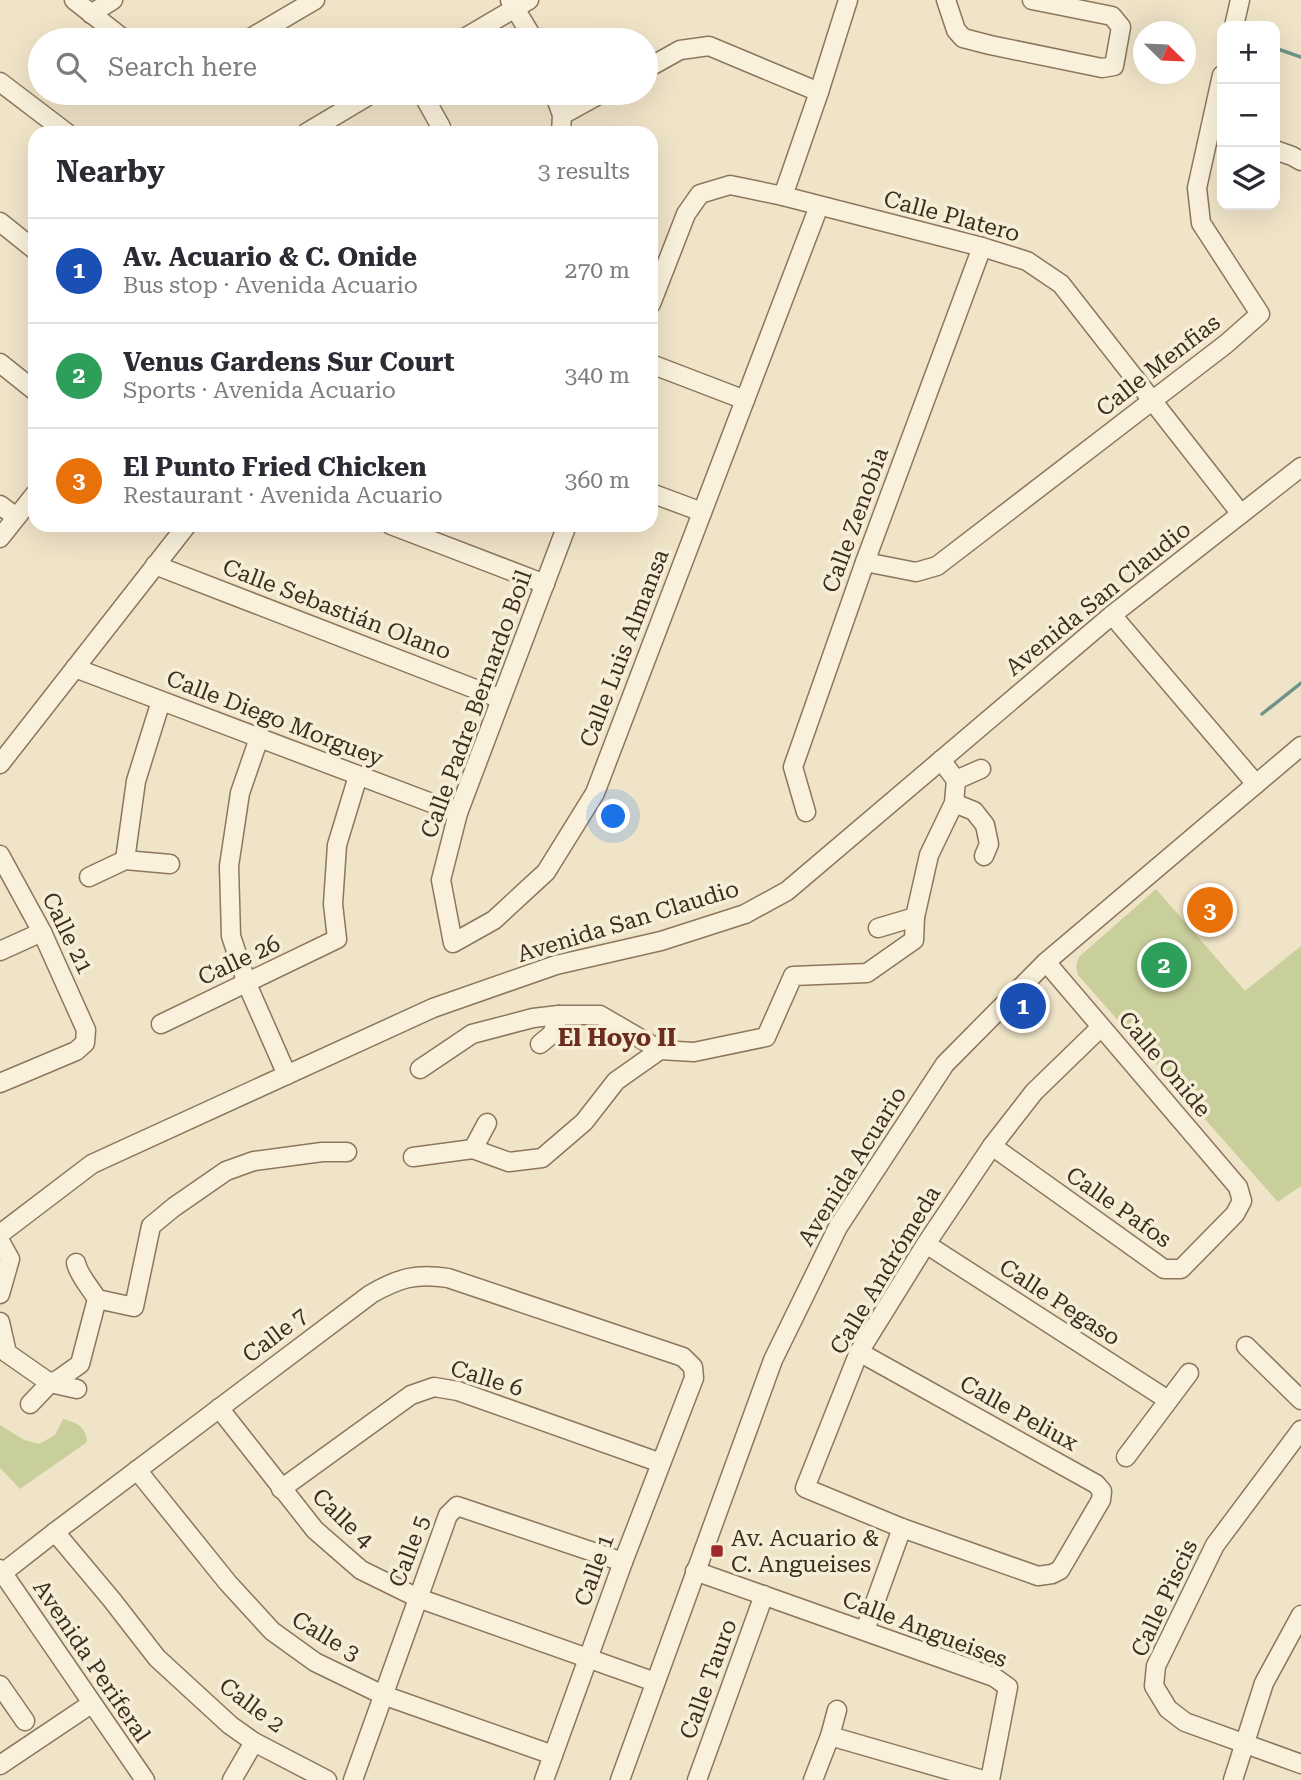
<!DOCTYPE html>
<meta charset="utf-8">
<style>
:root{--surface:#fff;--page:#f2f2f3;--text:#2b2b33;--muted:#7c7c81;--line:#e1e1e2;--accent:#9e2a2b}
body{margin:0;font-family:"Roboto Serif",serif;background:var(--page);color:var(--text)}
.controls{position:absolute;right:21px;top:21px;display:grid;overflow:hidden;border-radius:14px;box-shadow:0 7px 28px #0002}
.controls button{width:63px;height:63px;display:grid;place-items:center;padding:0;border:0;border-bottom:2px solid var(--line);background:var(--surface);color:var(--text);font:35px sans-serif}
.compass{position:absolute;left:1133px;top:21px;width:63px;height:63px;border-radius:50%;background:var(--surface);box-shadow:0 7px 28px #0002;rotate:113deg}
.you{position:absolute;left:614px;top:817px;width:24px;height:24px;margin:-18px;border:5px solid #fff;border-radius:50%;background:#1a73e8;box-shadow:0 0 0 10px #1a73e833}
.badge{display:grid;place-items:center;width:46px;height:46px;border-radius:50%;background:var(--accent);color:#fff;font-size:23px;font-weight:700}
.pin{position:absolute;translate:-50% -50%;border:4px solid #fff;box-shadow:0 2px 7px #0006}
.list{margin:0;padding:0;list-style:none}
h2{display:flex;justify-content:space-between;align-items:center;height:91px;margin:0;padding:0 28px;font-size:30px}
h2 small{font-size:23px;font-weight:400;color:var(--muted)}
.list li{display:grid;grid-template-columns:46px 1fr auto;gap:21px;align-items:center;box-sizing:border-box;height:105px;padding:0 28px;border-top:2px solid var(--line)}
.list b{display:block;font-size:26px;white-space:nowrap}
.list p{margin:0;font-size:23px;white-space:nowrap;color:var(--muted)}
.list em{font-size:23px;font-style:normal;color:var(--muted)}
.icon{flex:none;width:38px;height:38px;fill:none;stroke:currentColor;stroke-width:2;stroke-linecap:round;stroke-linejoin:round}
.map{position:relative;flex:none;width:1301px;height:1780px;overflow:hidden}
.search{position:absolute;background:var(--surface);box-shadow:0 7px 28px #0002;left:28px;top:28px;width:630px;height:77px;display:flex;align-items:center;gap:18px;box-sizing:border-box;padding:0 24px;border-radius:38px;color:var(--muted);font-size:26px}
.panel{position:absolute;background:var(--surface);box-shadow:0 7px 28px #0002;left:28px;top:126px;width:630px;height:406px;border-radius:21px}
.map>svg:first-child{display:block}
.green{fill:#c9cf9b}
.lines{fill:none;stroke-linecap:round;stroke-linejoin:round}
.stream{stroke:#6f938a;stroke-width:3.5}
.minor-casing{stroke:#8d765c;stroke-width:21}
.minor{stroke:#faf1dc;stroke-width:18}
.poi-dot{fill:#9e2a2b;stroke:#f7eed8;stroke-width:2.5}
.labels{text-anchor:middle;stroke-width:7;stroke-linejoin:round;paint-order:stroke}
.street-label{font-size:23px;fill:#3d2e20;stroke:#f7eed8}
.poi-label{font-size:23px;fill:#3d2e20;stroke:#f7eed8;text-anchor:start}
.neighbourhood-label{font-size:24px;font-weight:bold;fill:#6b2e1e;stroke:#f7eed8}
</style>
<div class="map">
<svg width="1301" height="1780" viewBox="0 0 1301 1780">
<rect width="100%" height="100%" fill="#f0e4c8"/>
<g class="green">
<polygon points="1156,889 1245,991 1301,946 1301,1186 1278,1202 1078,975 1076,966 1079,957"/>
<path d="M63,1419C78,1423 86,1427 87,1442L20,1489L0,1468V1425L24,1440L39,1444L55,1435Z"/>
</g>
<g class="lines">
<g class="stream">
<polyline points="1275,48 1301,57"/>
<polyline points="1262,714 1301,683"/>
</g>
<g class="minor-casing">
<g id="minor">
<polyline points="74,0 125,40"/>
<polyline points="510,0 534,40"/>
<polyline points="946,0 956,30 963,38 990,45 1102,68 1114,66 1121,27 1112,16 1032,0"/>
<polyline points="91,14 113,0"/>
<polyline points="1234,26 1240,0"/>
<polyline points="247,40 315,0"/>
<polyline points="461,40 529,0"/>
<polyline points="646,69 680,50 709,46 819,92"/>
<polyline points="0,82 67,133"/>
<polyline points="422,93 441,127 441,133"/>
<polyline points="554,93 562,115 561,133"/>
<polyline points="562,115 602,93"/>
<polyline points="306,133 373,93"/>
<polyline points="1275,150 1292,156 1301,161"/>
<polyline points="783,196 819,92 848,0"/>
<polyline points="0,222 35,250"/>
<polyline points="651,304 686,214 700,194 730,185 783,196 982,247 1027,261 1061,284 1241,514"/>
<polyline points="0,363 35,391"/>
<polyline points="651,364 745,400"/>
<polyline points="651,493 702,512"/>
<polyline points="0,505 16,517"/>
<polyline points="391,525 545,584"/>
<polyline points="567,525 458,813 441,880 453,943 494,920 546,872 595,793 819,206"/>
<polyline points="0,538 35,494"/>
<polyline points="865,562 916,572 937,566 1226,344 1260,314 1201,223 1197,188 1222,75"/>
<polyline points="155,565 501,699"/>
<polyline points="1112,615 1256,784"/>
<polyline points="75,668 458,813"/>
<polyline points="259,738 240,793 229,866 231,936 247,984 287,1075"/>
<polyline points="0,764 187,525"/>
<polyline points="956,780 981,769"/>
<polyline points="954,803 974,811 985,825 989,844 984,856"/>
<polyline points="806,812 793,767 865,562 982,247"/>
<polyline points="0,855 42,932 86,1030 85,1043 76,1051 0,1083"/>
<polyline points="125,860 136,781 161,701"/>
<polyline points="89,877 125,860 170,864"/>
<polyline points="878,928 915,917 929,855 954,803 956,780 941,760"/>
<polyline points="0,951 42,932"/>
<polyline points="161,1024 337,939 333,904 337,845 358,776"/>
<polyline points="540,1044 552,1034 559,1015"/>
<polyline points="420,1069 472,1034 533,1018 559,1015 600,1015 660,1050"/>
<polyline points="992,1146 1164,1269 1181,1269 1235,1214 1242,1201 1238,1187 1046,962"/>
<polyline points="473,1149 509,1162 542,1158 584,1122 616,1081 660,1050 694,1052 766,1037 793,976 867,973 914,940 915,917"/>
<polyline points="413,1157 473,1149 487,1123"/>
<polyline points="0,1234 92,1164 433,1008 556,965 661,941 745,914 787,891 1112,615 1301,467"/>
<polyline points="0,1241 10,1259 0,1294"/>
<polyline points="926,1244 1168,1400"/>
<polyline points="97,1299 134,1307 151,1226 174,1207 226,1171 254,1161 322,1152 347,1152"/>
<polyline points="0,1322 7,1353 50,1383 77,1389"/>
<polyline points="1246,1346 1301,1400"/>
<polyline points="859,1352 1096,1484 1102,1491 1101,1500 1060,1570 1052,1574 1038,1576 902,1528 805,1488 859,1352 926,1244 992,1146 1034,1092 1101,1027"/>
<path d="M30,1404L50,1383L59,1379L80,1364L97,1299C90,1287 79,1276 76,1263"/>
<polyline points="219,1408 315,1530 361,1570 418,1598 655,1682"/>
<polyline points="1301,1430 1215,1545 1156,1666 1154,1686 1168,1709 1185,1722 1301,1764"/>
<polyline points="1126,1457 1189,1373"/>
<polyline points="137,1470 228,1583 272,1631 315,1662 383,1695 553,1755"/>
<polyline points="281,1489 411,1395 434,1387 458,1391 661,1463"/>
<polyline points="55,1532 112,1600 157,1658 230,1725 254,1742 327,1780"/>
<polyline points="0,1569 145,1780"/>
<polyline points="695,1571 994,1677 1008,1687 990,1780"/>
<path d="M0,1575L55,1532L371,1294C399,1278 416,1273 448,1278L683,1357L693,1367L694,1378L623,1562L544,1780"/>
<polyline points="865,1630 902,1528"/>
<polyline points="0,1685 25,1721"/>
<polyline points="830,1736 983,1780"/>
<polyline points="0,1765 91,1704"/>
<polyline points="232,1780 254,1742"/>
<polyline points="353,1780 448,1515 457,1506 623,1562"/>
<polyline points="620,1780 773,1360 838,1227 945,1064 1046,962 1301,746"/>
<polyline points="697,1780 764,1595"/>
<polyline points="813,1780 830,1736 837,1710"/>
<polyline points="1233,1780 1264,1683 1301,1615"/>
</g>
</g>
<use href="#minor" class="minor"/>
</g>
<rect class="poi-dot" x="710" y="1544" width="14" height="14" rx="3.5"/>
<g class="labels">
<g class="street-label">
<text transform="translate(952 216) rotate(15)" y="8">Calle Platero</text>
<text transform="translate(1158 365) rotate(-38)" y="8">Calle Menfias</text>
<text transform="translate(855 520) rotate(-70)" y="8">Calle Zenobia</text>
<text transform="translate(1098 598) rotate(-39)" y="8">Avenida San Claudio</text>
<text transform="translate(337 609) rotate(21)" y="8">Calle Sebastián Olano</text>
<text transform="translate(624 648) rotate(-69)" y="8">Calle Luis Almansa</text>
<text transform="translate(476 704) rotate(-70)" y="8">Calle Padre Bernardo Boil</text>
<text transform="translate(275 718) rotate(21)" y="8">Calle Diego Morguey</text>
<text transform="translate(628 921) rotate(-17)" y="8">Avenida San Claudio</text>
<text transform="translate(68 933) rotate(64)" y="8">Calle 21</text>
<text transform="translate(239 960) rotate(-25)" y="8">Calle 26</text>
<text transform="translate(1165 1064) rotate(50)" y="8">Calle Onide</text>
<text transform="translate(852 1166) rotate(-58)" y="8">Avenida Acuario</text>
<text transform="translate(1119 1207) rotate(35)" y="8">Calle Pafos</text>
<text transform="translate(885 1270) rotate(-59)" y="8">Calle Andrómeda</text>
<text transform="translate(1060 1302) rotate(33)" y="8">Calle Pegaso</text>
<text transform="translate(275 1335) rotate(-37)" y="8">Calle 7</text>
<text transform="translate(487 1378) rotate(17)" y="8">Calle 6</text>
<text transform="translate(1019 1413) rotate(29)" y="8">Calle Peliux</text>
<text transform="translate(343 1518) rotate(44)" y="8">Calle 4</text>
<text transform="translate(409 1551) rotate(-69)" y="8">Calle 5</text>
<text transform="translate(594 1570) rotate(-70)" y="8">Calle 1</text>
<text transform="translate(1164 1598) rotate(-65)" y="8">Calle Piscis</text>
<text transform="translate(925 1629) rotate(21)" y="8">Calle Angueises</text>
<text transform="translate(326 1636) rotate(31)" y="8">Calle 3</text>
<text transform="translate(92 1661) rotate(56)" y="8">Avenida Periferal</text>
<text transform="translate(708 1679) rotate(-70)" y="8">Calle Tauro</text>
<text transform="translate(252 1705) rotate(37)" y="8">Calle 2</text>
</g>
<g class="poi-label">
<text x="731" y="1546">Av. Acuario &amp;<tspan x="731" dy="26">C. Angueises</tspan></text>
</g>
<g class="neighbourhood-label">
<text x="617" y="1046">El Hoyo II</text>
</g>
</g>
</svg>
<div class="controls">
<button>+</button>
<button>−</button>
<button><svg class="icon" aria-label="layers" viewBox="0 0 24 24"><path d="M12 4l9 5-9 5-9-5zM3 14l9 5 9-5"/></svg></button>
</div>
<svg class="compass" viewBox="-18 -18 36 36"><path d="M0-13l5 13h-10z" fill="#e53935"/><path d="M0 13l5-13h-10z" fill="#7c7c81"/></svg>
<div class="you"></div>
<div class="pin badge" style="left:1023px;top:1006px;background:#1a4fb4">1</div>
<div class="pin badge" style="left:1164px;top:965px;background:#2e9e5b">2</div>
<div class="pin badge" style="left:1210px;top:910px;background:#e8710a">3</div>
<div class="search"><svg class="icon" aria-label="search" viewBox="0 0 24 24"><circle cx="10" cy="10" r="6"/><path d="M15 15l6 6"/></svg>Search here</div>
<section class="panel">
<h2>Nearby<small>3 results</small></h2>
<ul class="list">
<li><span class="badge" style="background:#1a4fb4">1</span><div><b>Av. Acuario &amp; C. Onide</b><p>Bus stop · Avenida Acuario</p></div><em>270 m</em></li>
<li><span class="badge" style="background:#2e9e5b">2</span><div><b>Venus Gardens Sur Court</b><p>Sports · Avenida Acuario</p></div><em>340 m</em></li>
<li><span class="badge" style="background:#e8710a">3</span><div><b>El Punto Fried Chicken</b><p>Restaurant · Avenida Acuario</p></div><em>360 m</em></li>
</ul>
</section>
</div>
